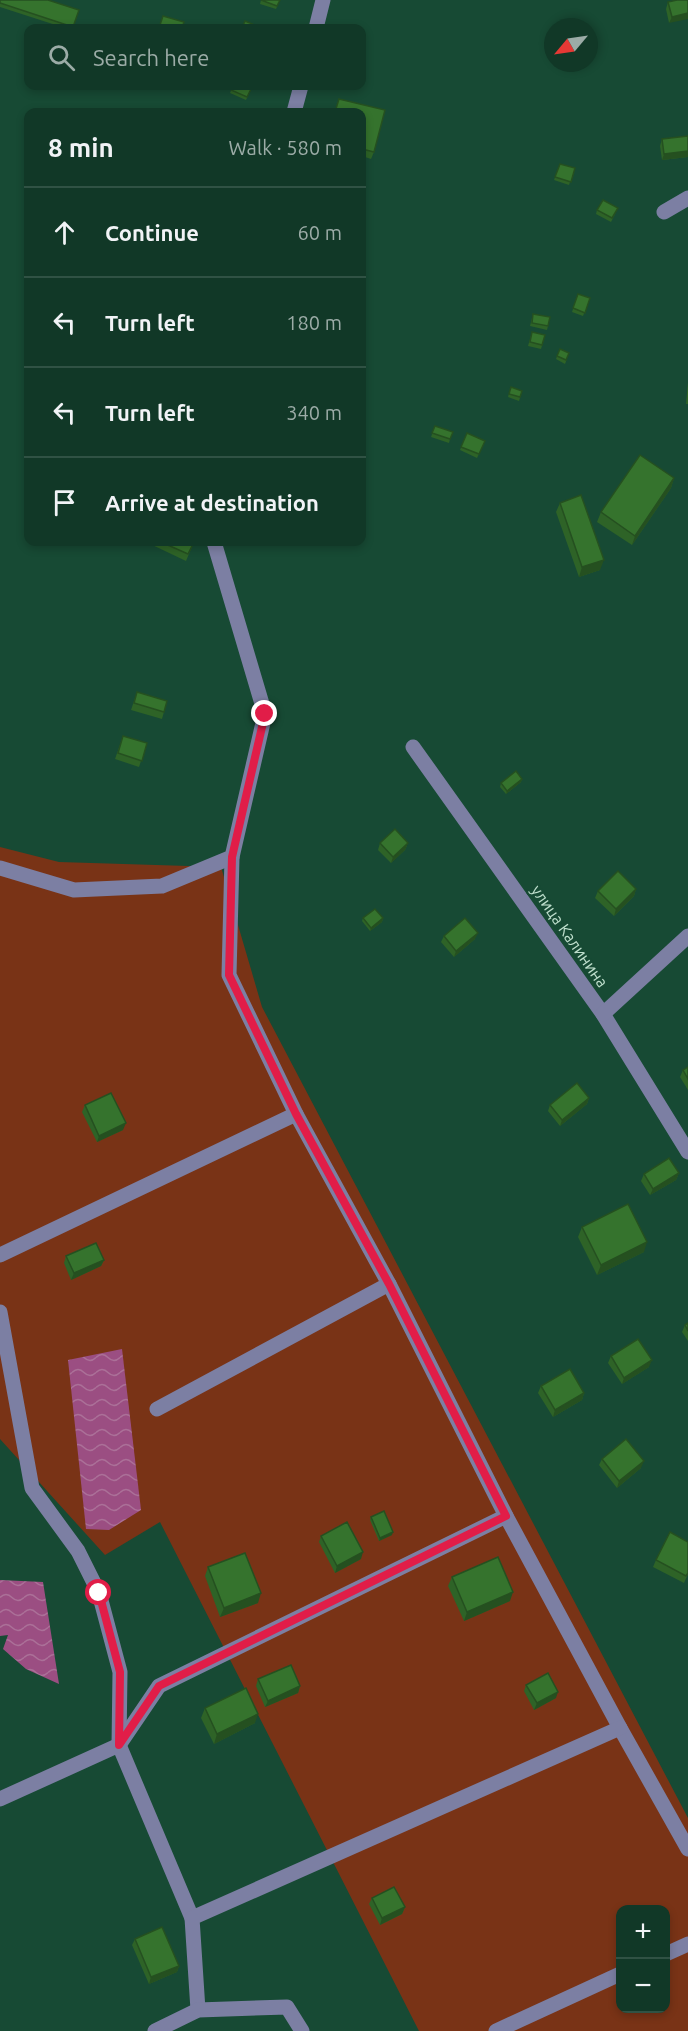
<!DOCTYPE html>
<meta charset="utf-8">
<style>
:root{--surface:#113827;--page:#1e4333;--text:#f1f3f6;--muted:#9caca7;--line:#305244}
body{margin:0;font-family:Ubuntu,sans-serif;background:var(--page);color:var(--text)}
.controls{position:absolute;right:18px;bottom:18px;display:grid;overflow:hidden;border-radius:12px;box-shadow:0 3px 9px #0003}
.controls button{width:54px;height:54px;display:grid;place-items:center;padding:0;border:0;border-bottom:2px solid var(--line);background:var(--surface);color:var(--text);font:30px sans-serif}
.compass{position:absolute;left:544px;top:18px;width:54px;height:54px;border-radius:50%;background:var(--surface);box-shadow:0 3px 9px #0003;rotate:241deg}
.stop{position:absolute;width:18px;height:18px;margin:-14px;border:4px solid #e11d48;border-radius:50%;background:#fff}
.stop.end{background:#e11d48;border-color:#fff;box-shadow:0 2px 6px #0008}
.list{margin:0;padding:0;list-style:none}
h2{display:flex;justify-content:space-between;align-items:center;height:78px;margin:0;padding:0 24px;font-size:26px}
h2 small{font-size:20px;font-weight:400;color:var(--muted)}
.list li{display:grid;grid-template-columns:39px 1fr auto;gap:18px;align-items:center;box-sizing:border-box;height:90px;padding:0 24px;border-top:2px solid var(--line)}
.list b{display:block;font-size:22px;white-space:nowrap}
.list em{font-size:20px;font-style:normal;color:var(--muted)}
.icon{flex:none;width:33px;height:33px;fill:none;stroke:currentColor;stroke-width:2;stroke-linecap:round;stroke-linejoin:round}
.map{position:relative;flex:none;width:688px;height:2031px;overflow:hidden}
.search{position:absolute;background:var(--surface);box-shadow:0 3px 9px #0003;left:24px;top:24px;width:342px;height:66px;display:flex;align-items:center;gap:15px;box-sizing:border-box;padding:0 21px;border-radius:12px;color:var(--muted);font-size:22px}
.panel{position:absolute;background:var(--surface);box-shadow:0 3px 9px #0003;left:24px;top:108px;width:342px;height:438px;border-radius:12px}
.map>svg:first-child{display:block}
.green{fill:#793316;fill-rule:evenodd}
.water{fill:url(#water-waves)}
.lines{fill:none;stroke-linecap:round;stroke-linejoin:round}
.minor{stroke:#7c7fa3;stroke-width:15}
.wall{fill:#2e6327}
.shaded-wall{fill:#255020}
.building{fill:#35732d;stroke:#255020;stroke-width:1.5}
.route{stroke:#e11d48;stroke-width:8}
.labels{text-anchor:middle;stroke-width:4.5;stroke-linejoin:round;paint-order:stroke}
.street-label{font-size:16px;fill:#c0e0ce;stroke:#174a34}
</style>
<div class="map">
<svg width="688" height="2031" viewBox="0 0 688 2031">
<defs>
<pattern id="water-waves" width="16" height="10" patternUnits="userSpaceOnUse" patternTransform="scale(1.5)"><rect width="16" height="10" fill="#9b4e82"/><path d="M0 5q4-4 8 0t8 0" fill="none" stroke="#ab7098"/></pattern>
</defs>
<rect width="100%" height="100%" fill="#174a34"/>
<path class="green" d="M0,847L59,862L221,867L262,1007L688,1818V2031H419L160,1522L105,1555L0,1439ZM620,1910H666V2008H620Z"/>
<g class="water">
<polygon points="122,1349 141,1510 109,1530 86,1529 68,1360"/>
<polygon points="0,1580 43,1582 59,1684 26,1669 3,1649 8,1635 0,1636"/>
</g>
<g class="lines">
<g class="minor">
<polyline points="316,28 323,0"/>
<polyline points="294,112 301,86"/>
<polyline points="664,212 688,198"/>
<polyline points="413,747 603,1014 688,1152"/>
<polyline points="232,857 229,975 296,1114 389,1284 506,1516 620,1728 688,1849"/>
<polyline points="0,868 74,890 162,886 232,857 265,714 214,542"/>
<polyline points="603,1014 688,936"/>
<polyline points="0,1255 296,1114"/>
<polyline points="0,1312 32,1488 78,1551 99,1593 120,1672 119,1745"/>
<polyline points="157,1409 389,1284"/>
<polyline points="119,1745 159,1686 506,1516"/>
<polyline points="0,1799 119,1745 192,1918"/>
<polyline points="666,1954 688,1944"/>
<polyline points="198,2010 192,1918 620,1728"/>
<polyline points="155,2031 198,2010 287,2007 302,2031"/>
<polyline points="496,2031 620,1974"/>
</g>
</g>
<g class="wall">
<polygon points="0,0 79,10 73,28 65,28 0,7"/>
<polygon points="261,0 280,0 276,9 260,4"/>
<polygon points="688,0 669,23 666,9 668,2"/>
<polygon points="233,86 251,89 246,100 230,93"/>
<polygon points="362,112 374,152 371,159 362,156"/>
<polygon points="688,136 688,157 662,160 660,146 662,139"/>
<polygon points="560,164 575,168 569,185 554,180"/>
<polygon points="618,208 611,222 596,214 597,210"/>
<polygon points="578,294 590,298 583,316 572,312"/>
<polygon points="533,314 548,326 547,330 530,326"/>
<polygon points="532,332 545,335 541,349 528,346"/>
<polygon points="560,349 569,353 565,364 556,359"/>
<polygon points="688,382 688,404 686,404"/>
<polygon points="511,387 522,391 519,401 508,397"/>
<polygon points="435,426 450,439 449,443 431,437"/>
<polygon points="467,433 485,441 477,458 460,450"/>
<polygon points="674,478 671,488 632,545 597,522 601,512"/>
<polygon points="560,503 600,570 579,577 556,512"/>
<polygon points="146,542 194,542 186,561"/>
<polygon points="137,692 167,701 162,719 131,710"/>
<polygon points="123,736 147,743 139,767 115,759"/>
<polygon points="522,779 521,782 506,794 500,787 501,783"/>
<polygon points="380,843 408,843 405,850 391,863 378,850"/>
<polygon points="636,889 634,896 614,916 595,898 598,891"/>
<polygon points="363,918 383,918 382,922 370,931 362,921"/>
<polygon points="444,936 475,939 454,957 441,942"/>
<polygon points="688,1067 688,1090 680,1077 683,1070"/>
<polygon points="589,1098 587,1104 560,1126 548,1111 550,1105"/>
<polygon points="85,1105 123,1130 97,1142 82,1112"/>
<polygon points="679,1173 676,1180 650,1195 641,1181 644,1174"/>
<polygon points="582,1227 644,1252 597,1275 578,1237"/>
<polygon points="66,1256 104,1260 101,1266 71,1280 64,1263"/>
<polygon points="688,1323 688,1341 682,1332 685,1325"/>
<polygon points="611,1356 649,1367 622,1384 608,1363"/>
<polygon points="541,1386 584,1393 582,1400 553,1417 538,1393"/>
<polygon points="602,1459 641,1468 617,1488 599,1465"/>
<polygon points="371,1517 392,1535 379,1541 370,1520"/>
<polygon points="321,1536 361,1559 335,1573 319,1542"/>
<polygon points="688,1542 688,1574 684,1583 653,1567 656,1560"/>
<polygon points="208,1567 258,1603 220,1617 205,1576"/>
<polygon points="452,1577 510,1601 464,1621 448,1586"/>
<polygon points="258,1679 300,1686 298,1693 265,1707 256,1686"/>
<polygon points="526,1685 556,1698 534,1710 524,1691"/>
<polygon points="205,1708 255,1723 214,1744 201,1718"/>
<polygon points="372,1898 405,1907 402,1914 380,1925 369,1904"/>
<polygon points="135,1939 179,1966 177,1972 149,1984 132,1945"/>
</g>
<g class="shaded-wall">
<polygon points="688,13 688,19 669,23 672,17"/>
<polygon points="688,151 688,157 662,160 664,154"/>
<polygon points="674,478 671,488 632,545 635,536"/>
<polygon points="604,560 600,570 579,577 582,567"/>
<polygon points="522,779 521,782 506,794 507,791"/>
<polygon points="408,843 405,850 391,863 393,857"/>
<polygon points="636,889 634,896 614,916 616,909"/>
<polygon points="383,918 382,922 370,931 371,928"/>
<polygon points="478,933 475,939 454,957 456,951"/>
<polygon points="589,1098 587,1104 560,1126 562,1120"/>
<polygon points="126,1123 123,1130 97,1142 99,1136"/>
<polygon points="679,1173 676,1180 650,1195 653,1189"/>
<polygon points="647,1242 644,1252 597,1275 601,1265"/>
<polygon points="104,1260 101,1266 71,1280 74,1273"/>
<polygon points="652,1360 649,1367 622,1384 624,1378"/>
<polygon points="584,1393 582,1400 553,1417 555,1410"/>
<polygon points="644,1461 641,1468 617,1488 619,1481"/>
<polygon points="393,1532 392,1535 379,1541 380,1538"/>
<polygon points="363,1552 361,1559 335,1573 337,1566"/>
<polygon points="513,1592 510,1601 464,1621 467,1612"/>
<polygon points="261,1593 258,1603 220,1617 224,1608"/>
<polygon points="300,1686 298,1693 265,1707 268,1701"/>
<polygon points="558,1692 556,1698 534,1710 537,1703"/>
<polygon points="258,1714 255,1723 214,1744 217,1734"/>
<polygon points="405,1907 402,1914 380,1925 382,1918"/>
<polygon points="179,1966 177,1972 149,1984 151,1977"/>
</g>
<g class="building">
<polygon points="0,0 48,0 79,10 73,27 0,3"/>
<polygon points="261,0 280,0 277,6"/>
<polygon points="677,0 688,0 688,13 672,17 668,2"/>
<polygon points="163,16 184,22 182,28 159,28"/>
<polygon points="245,21 262,28 242,28"/>
<polygon points="233,86 242,86 251,89 247,97 231,90"/>
<polygon points="339,99 385,110 374,152 362,149 362,112 335,112"/>
<polygon points="688,136 688,151 664,154 662,139"/>
<polygon points="560,164 575,168 571,182 555,177"/>
<polygon points="603,200 618,208 612,218 597,210"/>
<polygon points="578,294 590,298 585,313 573,308"/>
<polygon points="533,314 550,317 548,326 532,323"/>
<polygon points="532,332 545,335 542,345 530,342"/>
<polygon points="560,349 569,353 566,360 557,356"/>
<polygon points="511,387 522,391 520,397 509,394"/>
<polygon points="435,426 453,432 450,439 432,433"/>
<polygon points="467,433 485,441 479,454 461,447"/>
<polygon points="640,455 674,478 635,536 601,512"/>
<polygon points="581,495 604,560 582,567 560,503"/>
<polygon points="161,542 194,542 188,554"/>
<polygon points="137,692 167,701 164,712 134,703"/>
<polygon points="123,736 147,743 142,761 118,753"/>
<polygon points="516,771 522,779 507,791 501,783"/>
<polygon points="395,829 408,843 393,857 380,843"/>
<polygon points="618,871 636,889 616,909 598,891"/>
<polygon points="375,909 383,918 371,928 363,918"/>
<polygon points="465,918 478,933 456,951 444,936"/>
<polygon points="688,1067 688,1079 683,1070"/>
<polygon points="577,1083 589,1098 562,1120 550,1105"/>
<polygon points="111,1093 126,1123 99,1136 85,1105"/>
<polygon points="669,1158 679,1173 653,1189 644,1174"/>
<polygon points="628,1204 647,1242 601,1265 582,1227"/>
<polygon points="96,1243 104,1260 74,1273 66,1256"/>
<polygon points="688,1323 688,1331 685,1325"/>
<polygon points="638,1339 652,1360 624,1378 611,1356"/>
<polygon points="570,1369 584,1393 555,1410 541,1386"/>
<polygon points="626,1439 644,1461 619,1481 602,1459"/>
<polygon points="384,1511 393,1532 380,1538 371,1517"/>
<polygon points="347,1522 363,1552 337,1566 321,1536"/>
<polygon points="670,1532 688,1542 688,1573 686,1576 656,1560"/>
<polygon points="245,1553 261,1593 224,1608 208,1567"/>
<polygon points="498,1557 513,1592 467,1612 452,1577"/>
<polygon points="291,1665 300,1686 268,1701 258,1679"/>
<polygon points="548,1673 558,1692 537,1703 526,1685"/>
<polygon points="246,1688 258,1714 217,1734 205,1708"/>
<polygon points="394,1887 405,1907 382,1918 372,1898"/>
<polygon points="162,1927 179,1966 151,1977 135,1939"/>
</g>
<g class="lines">
<polyline class="route" points="99,1593 120,1672 119,1745 159,1686 506,1516 389,1284 296,1114 229,975 232,857 265,714"/>
</g>
<g class="labels">
<g class="street-label">
<text transform="translate(570 936) rotate(55)" y="6">улица Калинина</text>
</g>
</g>
</svg>
<div class="controls">
<button>+</button>
<button>−</button>
</div>
<svg class="compass" viewBox="-18 -18 36 36"><path d="M0-13l5 13h-10z" fill="#e53935"/><path d="M0 13l5-13h-10z" fill="#9caca7"/></svg>
<div class="stop" style="left:99px;top:1593px"></div>
<div class="stop end" style="left:265px;top:714px"></div>
<div class="search"><svg class="icon" aria-label="search" viewBox="0 0 24 24"><circle cx="10" cy="10" r="6"/><path d="M15 15l6 6"/></svg>Search here</div>
<section class="panel">
<h2>8 min<small>Walk · 580 m</small></h2>
<ul class="list">
<li><svg class="icon" aria-label="ahead" viewBox="0 0 24 24"><path d="M12 20V5M6 11l6-6 6 6"/></svg><div><b>Continue</b></div><em>60 m</em></li>
<li><svg class="icon" aria-label="left" viewBox="0 0 24 24"><path d="M17 20v-9H6M10 6l-5 5 5 5"/></svg><div><b>Turn left</b></div><em>180 m</em></li>
<li><svg class="icon" aria-label="left" viewBox="0 0 24 24"><path d="M17 20v-9H6M10 6l-5 5 5 5"/></svg><div><b>Turn left</b></div><em>340 m</em></li>
<li><svg class="icon" aria-label="arrive" viewBox="0 0 24 24"><path d="M6 21V4h12l-3 4 3 4H6"/></svg><div><b>Arrive at destination</b></div></li>
</ul>
</section>
</div>
